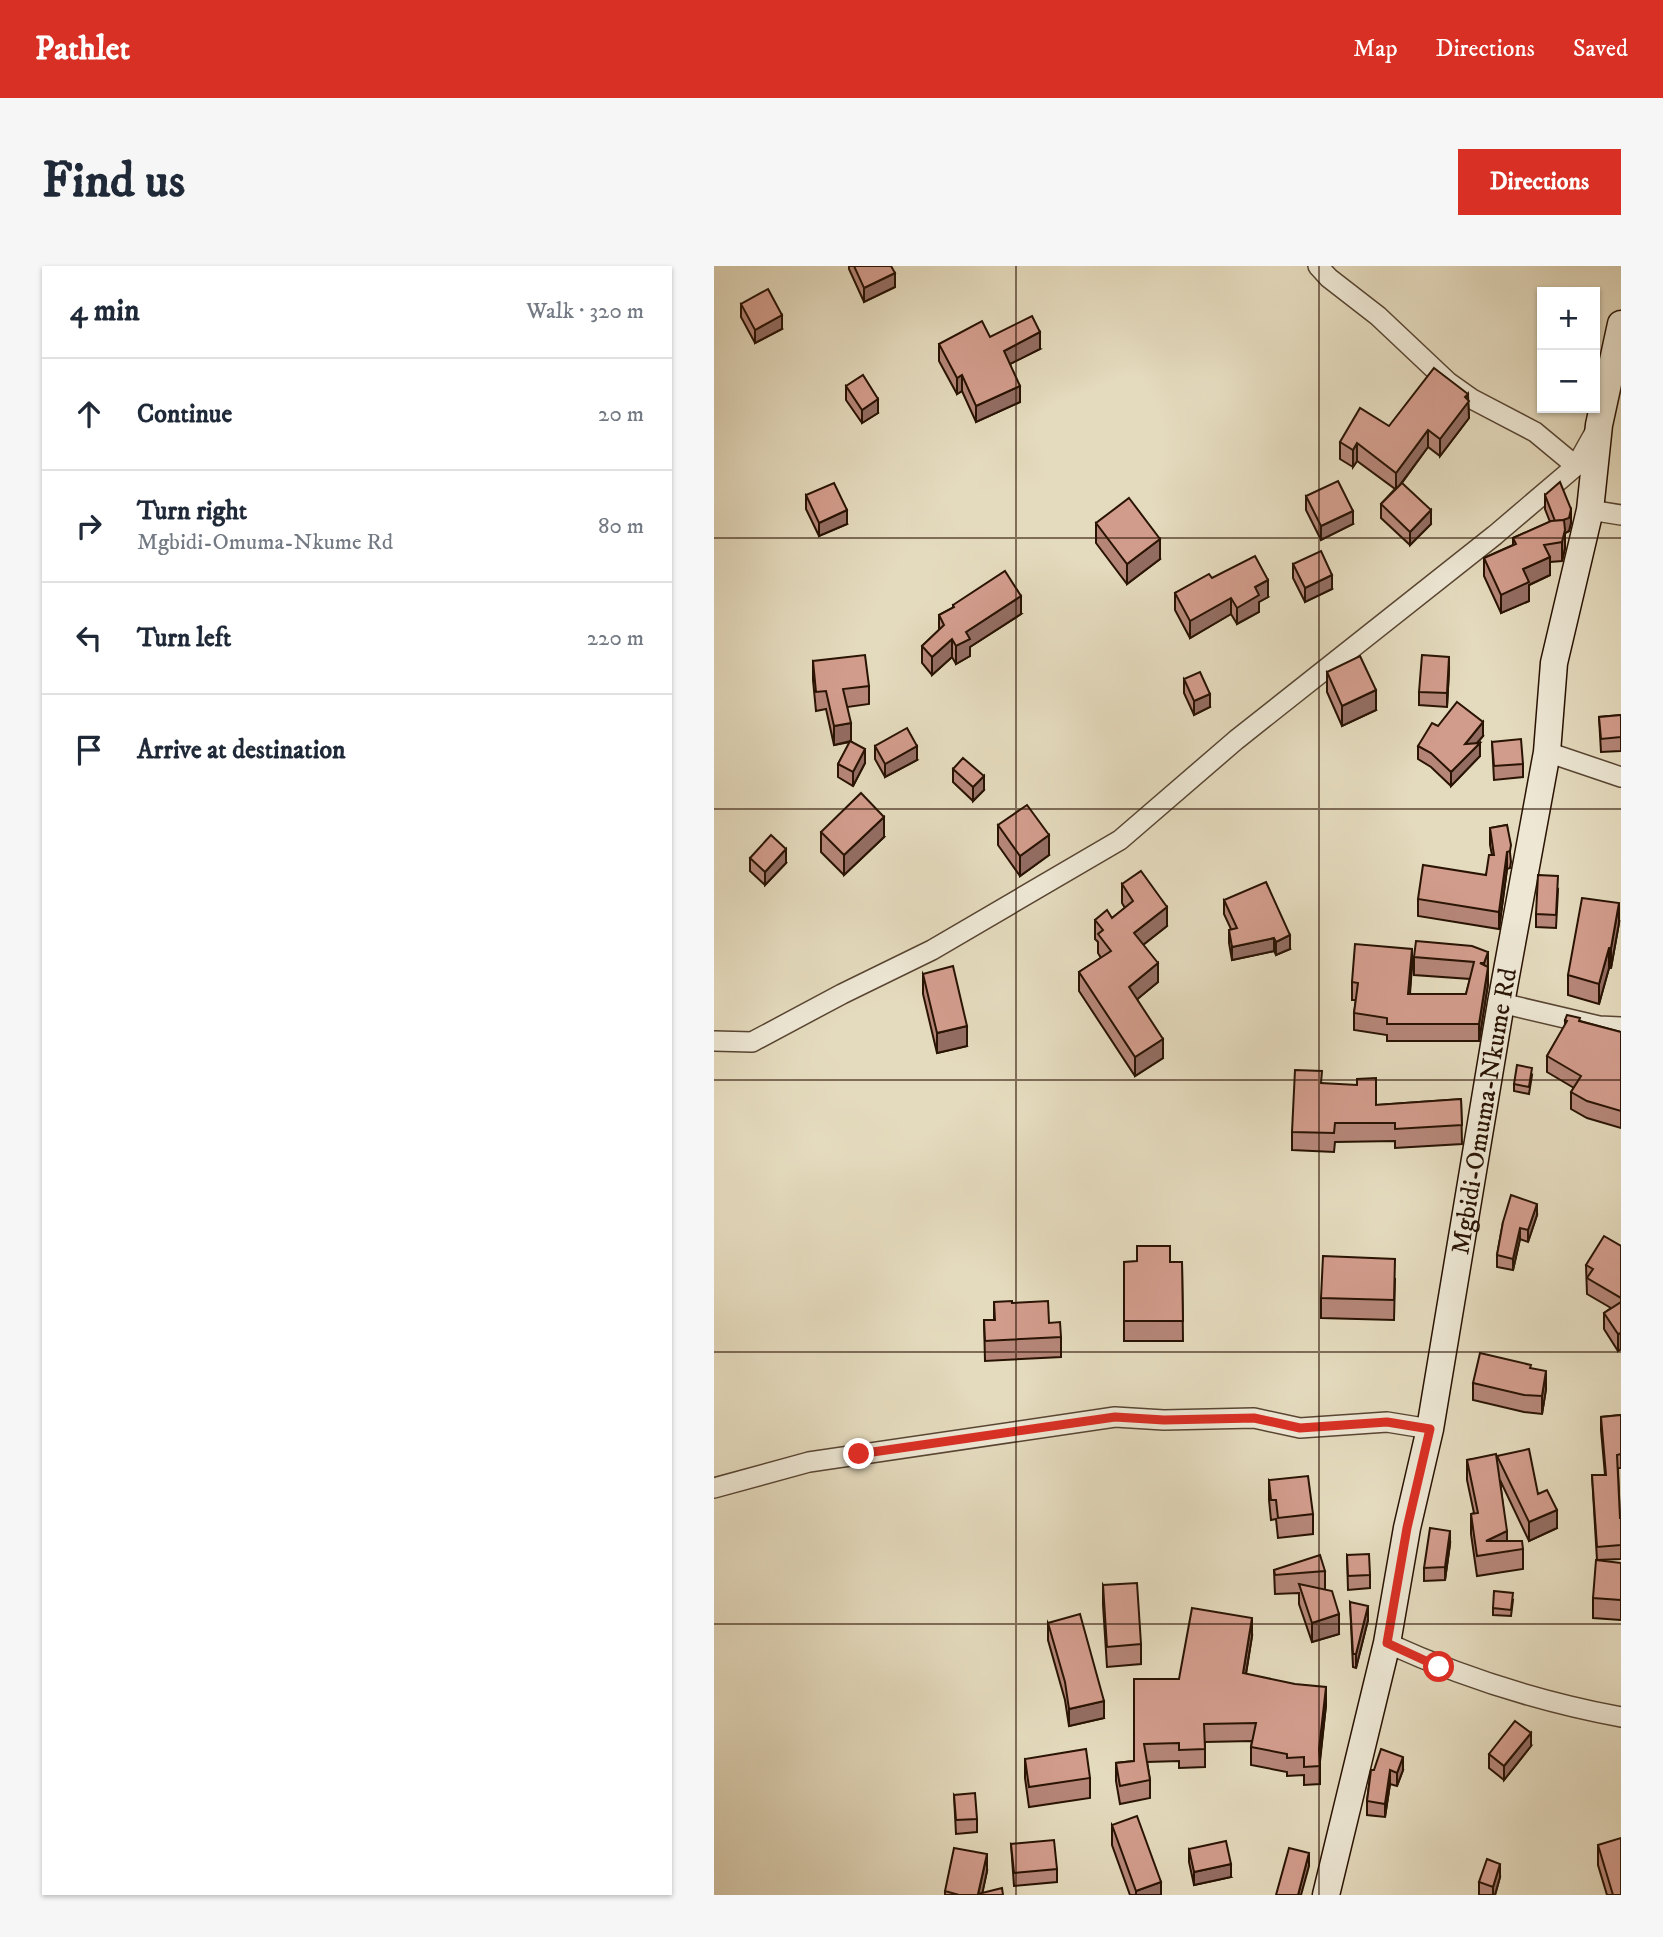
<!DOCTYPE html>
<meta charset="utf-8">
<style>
:root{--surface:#fff;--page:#f6f6f7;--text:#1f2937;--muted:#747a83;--line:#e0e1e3;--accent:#d93025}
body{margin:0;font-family:"IM FELL DW Pica",serif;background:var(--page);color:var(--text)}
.controls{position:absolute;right:21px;top:21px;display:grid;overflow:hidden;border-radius:0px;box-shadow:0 2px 5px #0004}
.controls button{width:63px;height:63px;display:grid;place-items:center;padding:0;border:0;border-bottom:2px solid var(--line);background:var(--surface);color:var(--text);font:35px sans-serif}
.stop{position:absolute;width:21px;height:21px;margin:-16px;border:5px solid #d93025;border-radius:50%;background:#fff}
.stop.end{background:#d93025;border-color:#fff;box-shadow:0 2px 7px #0008}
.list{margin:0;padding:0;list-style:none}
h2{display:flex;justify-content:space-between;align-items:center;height:91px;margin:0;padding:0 28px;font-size:30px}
h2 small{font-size:23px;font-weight:400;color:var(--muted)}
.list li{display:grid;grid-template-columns:46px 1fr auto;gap:21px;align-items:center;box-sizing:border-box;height:112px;padding:0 28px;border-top:2px solid var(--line)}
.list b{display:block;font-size:26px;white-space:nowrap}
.list p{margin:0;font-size:23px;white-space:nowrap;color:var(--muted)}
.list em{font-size:23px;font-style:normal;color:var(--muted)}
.icon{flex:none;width:38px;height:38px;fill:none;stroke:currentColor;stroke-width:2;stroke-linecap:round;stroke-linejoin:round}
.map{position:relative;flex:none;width:907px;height:1629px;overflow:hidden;border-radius:0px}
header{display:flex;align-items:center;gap:42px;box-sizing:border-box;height:98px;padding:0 35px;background:var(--accent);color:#fff}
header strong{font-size:33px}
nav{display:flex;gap:38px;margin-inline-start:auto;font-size:24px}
.intro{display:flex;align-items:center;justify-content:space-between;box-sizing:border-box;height:168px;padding:0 42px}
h1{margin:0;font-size:49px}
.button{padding:18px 32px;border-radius:0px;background:var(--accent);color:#fff;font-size:24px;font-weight:700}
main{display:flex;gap:42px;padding:0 42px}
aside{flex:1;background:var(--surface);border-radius:0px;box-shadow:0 2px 5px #0004}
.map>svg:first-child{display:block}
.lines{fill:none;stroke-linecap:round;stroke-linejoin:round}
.street-casing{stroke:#584532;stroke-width:22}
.secondary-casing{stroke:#291303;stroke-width:29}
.street{stroke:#ede7d4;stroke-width:19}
.secondary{stroke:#ede7d4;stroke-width:26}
.wall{fill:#b58678;stroke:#291303;stroke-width:2}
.shaded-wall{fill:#936d62;stroke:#291303;stroke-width:2}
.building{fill:#d29c8c;stroke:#291303;stroke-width:2}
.route{stroke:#d93025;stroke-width:9}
.grid{fill:none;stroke:#291303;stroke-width:2;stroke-opacity:0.55}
.labels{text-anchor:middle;stroke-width:5;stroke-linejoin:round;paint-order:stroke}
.street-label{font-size:26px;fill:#291303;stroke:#ede7d4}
</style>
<header>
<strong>Pathlet</strong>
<nav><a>Map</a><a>Directions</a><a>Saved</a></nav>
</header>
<div class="intro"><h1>Find us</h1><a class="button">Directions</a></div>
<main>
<aside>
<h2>4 min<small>Walk · 320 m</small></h2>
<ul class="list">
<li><svg class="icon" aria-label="ahead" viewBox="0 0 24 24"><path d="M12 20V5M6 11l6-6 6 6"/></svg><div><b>Continue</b></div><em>20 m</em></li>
<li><svg class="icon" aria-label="right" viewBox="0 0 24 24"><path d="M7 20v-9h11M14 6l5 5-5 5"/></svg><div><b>Turn right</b><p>Mgbidi-Omuma-Nkume Rd</p></div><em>80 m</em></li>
<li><svg class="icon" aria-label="left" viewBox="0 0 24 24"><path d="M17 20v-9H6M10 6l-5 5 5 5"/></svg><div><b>Turn left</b></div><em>220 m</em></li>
<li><svg class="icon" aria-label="arrive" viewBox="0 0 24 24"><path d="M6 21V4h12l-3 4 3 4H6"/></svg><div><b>Arrive at destination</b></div></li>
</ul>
</aside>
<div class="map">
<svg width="907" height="1629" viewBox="0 0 907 1629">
<rect width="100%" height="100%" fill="#e4dabd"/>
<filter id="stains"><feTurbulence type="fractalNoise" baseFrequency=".00286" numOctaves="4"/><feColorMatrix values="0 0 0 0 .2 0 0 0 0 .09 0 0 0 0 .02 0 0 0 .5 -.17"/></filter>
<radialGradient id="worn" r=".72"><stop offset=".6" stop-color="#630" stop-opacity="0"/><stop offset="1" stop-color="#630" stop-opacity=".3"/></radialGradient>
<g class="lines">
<g class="street-casing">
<g id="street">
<polyline points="604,0 615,12 664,50 734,116 758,133 821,166 862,200"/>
<polyline points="876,244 907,249"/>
<polyline points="833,486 907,511"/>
<polyline points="787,737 885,760 907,761"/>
<polyline points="0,775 38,776 128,728 218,684 406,574 522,474 781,269 862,200 881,166"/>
<polyline points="0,1222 95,1196 401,1151 450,1154 540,1152 586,1162 673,1156 716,1163"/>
<path d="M673,1377C748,1411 826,1436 907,1451"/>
</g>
</g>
<g class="secondary-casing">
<g id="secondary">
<path id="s1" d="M612,1629L673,1377L693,1262L716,1163L787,737L833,486L840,397L876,244L885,159L907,58"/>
</g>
</g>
<use href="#street" class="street"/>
<use href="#secondary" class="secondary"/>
</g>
<g class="wall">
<polygon points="135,0 177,0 181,21 150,36 135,3"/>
<polygon points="27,38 68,63 41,77 27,51"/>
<polygon points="276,71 326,83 296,98 306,136 262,156 248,125 243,128 225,95 225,78"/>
<polygon points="132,120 164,147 148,157 132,134"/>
<polygon points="754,134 755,152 726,190 714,181 688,217 717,258 696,279 667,252 667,238 681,223 643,195 639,201 626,193 626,176"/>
<polygon points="92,229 133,258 105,270 92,243"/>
<polygon points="831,229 857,257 855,265 851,267 851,282 848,295 836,296 836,309 815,319 815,335 787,347 770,310 770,292 799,279 799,272 836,256 831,243"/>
<polygon points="592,230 639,258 607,274 592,244"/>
<polygon points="382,257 446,293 413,318 382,277"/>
<polygon points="579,298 618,323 591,336 579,312"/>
<polygon points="498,312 554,331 545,336 545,346 523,358 517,348 476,372 461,344 461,327"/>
<polygon points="239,339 307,348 256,381 256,390 242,398 238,391 218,409 208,397 208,380 225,364 225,349 239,342"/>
<polygon points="99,395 155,420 155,438 133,441 137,475 151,497 139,520 124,511 124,498 136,476 120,479 112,443 102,445 99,414"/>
<polygon points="735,404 733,441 705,439 705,426"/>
<polygon points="613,406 662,444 628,460 613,426"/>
<polygon points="470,413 496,441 480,449 470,427"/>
<polygon points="907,449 907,485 887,486 885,451"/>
<polygon points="724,460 769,470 763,477 766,490 737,520 717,501 704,493 704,480"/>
<polygon points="778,476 809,498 809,511 780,514"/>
<polygon points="161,480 203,494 171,511 161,493"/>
<polygon points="239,503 270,524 259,535 239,516"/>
<polygon points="284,559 335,589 306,610 284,579"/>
<polygon points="793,559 797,596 796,602 793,603 785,663 704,650 704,633 772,609 778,589 776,579 776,562"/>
<polygon points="107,566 170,571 130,609 107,586"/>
<polygon points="36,592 72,597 51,619 36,605"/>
<polygon points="408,618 453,660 429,679 444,716 423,733 449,792 421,810 365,725 365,706 387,692 384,687 384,676 381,673 381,654 398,652 411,642 408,637"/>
<polygon points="844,624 842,662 822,661 822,648"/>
<polygon points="510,634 576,683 562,689 560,685 518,694 515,677 515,664 517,663 510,648"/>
<polygon points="905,657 897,702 895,702 885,738 854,729 854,709"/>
<polygon points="774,686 774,718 765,775 673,775 673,769 640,764 640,747 642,734 638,734 638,716 698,700 696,728 752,728 756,713 700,709 700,691"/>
<polygon points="209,708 253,780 223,787 209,728"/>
<polygon points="851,754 866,755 907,766 907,862 873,852 857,843 857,826 860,822 833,806 833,790 851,760"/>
<polygon points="818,809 815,828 800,825 800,818"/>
<polygon points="608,817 662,839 747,833 748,878 681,882 681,875 621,876 620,886 578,884 578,866"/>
<polygon points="823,949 814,976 806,973 799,1004 783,1001 783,989 789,956"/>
<polygon points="907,980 907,1083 904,1085 890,1063 890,1047 897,1042 873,1028 872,999"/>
<polygon points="410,996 468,996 469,1075 410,1075"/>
<polygon points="681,1013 680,1054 607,1052 607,1032"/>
<polygon points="280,1036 298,1037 335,1057 347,1071 347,1091 271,1095 270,1054 280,1054"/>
<polygon points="817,1103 832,1123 828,1148 810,1146 759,1134 759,1117"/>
<polygon points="907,1149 907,1202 904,1202 906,1252 907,1252 907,1293 883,1294 878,1209 891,1209 887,1164 887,1151"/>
<polygon points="783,1190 824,1228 843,1262 815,1275 786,1214 793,1275 809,1283 809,1303 763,1310 757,1268 757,1248 760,1247 753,1214 753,1194"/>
<polygon points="555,1214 599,1248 599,1268 564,1272 562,1253 557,1254 555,1234"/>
<polygon points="736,1278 731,1314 710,1315 710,1302"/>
<polygon points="633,1289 656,1309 656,1322 634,1324"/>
<polygon points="907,1297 907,1354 879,1352 879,1332"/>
<polygon points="560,1304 611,1305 611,1324 625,1368 598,1376 585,1338 585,1327 561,1328"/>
<polygon points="389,1319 427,1378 427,1398 393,1401 389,1339"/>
<polygon points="799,1334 797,1350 779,1349 779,1342"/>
<polygon points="636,1336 654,1354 642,1402 639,1401"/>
<polygon points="334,1357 390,1452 355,1460 351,1434 334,1374"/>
<polygon points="538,1370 532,1408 612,1439 606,1496 606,1518 590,1519 590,1509 573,1510 573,1506 537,1499 537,1481 538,1475 491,1476 491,1501 465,1502 465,1495 433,1496 436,1514 436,1532 406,1538 402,1515 402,1497 420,1495 465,1413"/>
<polygon points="817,1480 790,1514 775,1502 775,1488"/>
<polygon points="311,1493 376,1512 376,1532 315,1541 311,1512"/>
<polygon points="657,1504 689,1504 683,1520 676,1518 671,1551 653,1549 653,1535"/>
<polygon points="240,1529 263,1553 263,1566 242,1568"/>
<polygon points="398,1559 447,1629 416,1629 398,1579"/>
<polygon points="297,1578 343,1603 343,1616 300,1620"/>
<polygon points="884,1579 907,1629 893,1629 884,1599"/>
<polygon points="475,1583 517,1611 480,1619 475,1596"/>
<polygon points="273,1605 268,1627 289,1629 231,1629 231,1625"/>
<polygon points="786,1611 781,1629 765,1629 765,1616"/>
</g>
<g class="shaded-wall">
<polygon points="181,7 181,21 150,36 150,22"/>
<polygon points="68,49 68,63 41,77 41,64"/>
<polygon points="326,66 326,83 290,101 290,85"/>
<polygon points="248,109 248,125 243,128 243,112"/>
<polygon points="306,120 306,136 262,156 262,140"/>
<polygon points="754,128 755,152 726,190 726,173"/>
<polygon points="164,133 164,147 148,157 148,144"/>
<polygon points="714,164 714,181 682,224 682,207"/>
<polygon points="643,177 643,195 639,201 639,184"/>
<polygon points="857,243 857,257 855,265 851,267 851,282 848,295 848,276 842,257"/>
<polygon points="133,244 133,258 105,270 105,257"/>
<polygon points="717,244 717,258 696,279 696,266"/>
<polygon points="639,245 639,258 607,274 607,260"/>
<polygon points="446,273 446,293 413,318 413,298"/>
<polygon points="836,291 836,309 815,319 815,335 787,347 787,329 809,303"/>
<polygon points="618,309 618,323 591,336 591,322"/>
<polygon points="554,314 554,331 545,336 545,346 523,358 523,342 541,321"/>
<polygon points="307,330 307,348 256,381 256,390 242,398 242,380 252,366"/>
<polygon points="517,332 517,348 476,372 476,355"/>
<polygon points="238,373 238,391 218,409 218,391"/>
<polygon points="735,391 735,404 733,441 733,427"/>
<polygon points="662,424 662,444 628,460 628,440"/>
<polygon points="496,428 496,441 480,449 480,435"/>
<polygon points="769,456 769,470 751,491 751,478"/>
<polygon points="137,457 137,475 120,479 120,460"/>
<polygon points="766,477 766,490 737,520 737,506"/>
<polygon points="203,480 203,494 171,511 171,498"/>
<polygon points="151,483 151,497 139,520 139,506"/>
<polygon points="270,510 270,524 259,535 259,521"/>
<polygon points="170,551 170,571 130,609 130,589"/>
<polygon points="335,569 335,589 306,610 306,590"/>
<polygon points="72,583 72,597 51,619 51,606"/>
<polygon points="793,586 793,603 785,663 785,646"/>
<polygon points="905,637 905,657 897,702 897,682"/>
<polygon points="453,641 453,660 420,686 420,667"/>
<polygon points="576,669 576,683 562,689 562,676"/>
<polygon points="560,672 560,685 518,694 518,681"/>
<polygon points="895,682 895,702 885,738 885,718"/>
<polygon points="698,683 698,700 694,745 694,728"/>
<polygon points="774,686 774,703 770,714 770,697"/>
<polygon points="444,697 444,716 415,740 415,721"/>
<polygon points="774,701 774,718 765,775 765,758"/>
<polygon points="253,760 253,780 223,787 223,767"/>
<polygon points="449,773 449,792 421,810 421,791"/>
<polygon points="823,938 823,949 814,976 814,964"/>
<polygon points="806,962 806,973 799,1004 799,993"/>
<polygon points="907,1067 907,1083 904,1085 904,1068"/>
<polygon points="832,1105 832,1123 828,1148 828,1130"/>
<polygon points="843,1244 843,1262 815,1275 815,1256"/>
<polygon points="736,1265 736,1278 731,1314 731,1301"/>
<polygon points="793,1265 793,1285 772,1275"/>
<polygon points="654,1340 654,1354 642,1402 642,1388"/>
<polygon points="625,1348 625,1368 598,1376 598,1357"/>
<polygon points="538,1352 538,1370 529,1425 529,1407"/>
<polygon points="612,1421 612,1439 605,1501 605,1483"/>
<polygon points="390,1435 390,1452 355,1460 355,1443"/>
<polygon points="817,1467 817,1480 790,1514 790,1500"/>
<polygon points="689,1491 689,1504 683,1520 683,1507"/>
<polygon points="676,1504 676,1518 671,1551 671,1538"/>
<polygon points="595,1587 595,1600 587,1629 584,1629"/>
<polygon points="273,1588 273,1605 268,1629 264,1629"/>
<polygon points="517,1598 517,1611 480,1619 480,1606"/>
<polygon points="786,1598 786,1611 781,1629 779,1629 779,1621"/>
<polygon points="447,1616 447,1629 422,1629 422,1625"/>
</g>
<g class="building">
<polygon points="140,0 177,0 181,7 150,22"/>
<polygon points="54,23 68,49 41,64 27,38"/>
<polygon points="318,50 326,66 290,85 306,120 262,140 248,109 243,112 225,78 268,55 276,71"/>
<polygon points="720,102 754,128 751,131 755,135 726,173 714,164 682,207 643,177 639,184 626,176 646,142 675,160"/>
<polygon points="149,109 164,133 148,144 132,120"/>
<polygon points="624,215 639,245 607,260 592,230"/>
<polygon points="846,216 857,243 855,252 849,254 841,255 831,229"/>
<polygon points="120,217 133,244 105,257 92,229"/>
<polygon points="688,217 717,244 696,266 667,238"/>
<polygon points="415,232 446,273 413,298 382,257"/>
<polygon points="850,254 851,264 848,276 830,279 836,291 809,303 815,316 787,329 770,292 802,278 799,272 837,255"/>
<polygon points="607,285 618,309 591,322 579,298"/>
<polygon points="541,290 554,314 541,321 545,329 523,342 517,332 476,355 461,327 495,308 498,312"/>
<polygon points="291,305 307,330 252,366 256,373 242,380 238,373 218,391 208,380 230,359 225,349 240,341 239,339"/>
<polygon points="151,389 155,420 129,423 137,457 120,460 112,425 102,426 99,395"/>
<polygon points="708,389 735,391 733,427 705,426"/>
<polygon points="646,390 662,424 628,440 613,406"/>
<polygon points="486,406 496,428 480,435 470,413"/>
<polygon points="743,436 769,456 751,478 766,477 737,506 717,487 704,480 718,457 724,460"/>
<polygon points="907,449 907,471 887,473 885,451"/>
<polygon points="193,462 203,480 171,498 161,480"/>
<polygon points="807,473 809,498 780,500 778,476"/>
<polygon points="136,475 151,483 139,506 124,498"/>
<polygon points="249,492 270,510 259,521 239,503"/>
<polygon points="147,527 170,551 130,589 107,566"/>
<polygon points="313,539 335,569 306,590 284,559"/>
<polygon points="793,559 797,579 796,585 793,586 785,646 704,633 709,599 772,609 775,589 780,589 776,562"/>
<polygon points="57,569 72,583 51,606 36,592"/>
<polygon points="427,605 453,641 420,667 444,697 415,721 449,773 421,791 365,706 397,685 384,668 389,664 381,654 393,644 398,652 419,635 408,618"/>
<polygon points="824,609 844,610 842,649 822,648"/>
<polygon points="552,616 576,669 562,676 560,672 518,681 515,664 523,662 510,634"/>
<polygon points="868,632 905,637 897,682 895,682 885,718 854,709"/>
<polygon points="702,675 758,680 774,686 770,697 766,697 774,701 765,758 673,758 673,752 640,747 644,717 638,716 641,678 698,683 694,728 752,728 760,696 700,691"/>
<polygon points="239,700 253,760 223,767 209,708"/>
<polygon points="853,749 866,752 865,755 907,766 907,845 873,835 857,826 867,810 833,790 853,755 851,754"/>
<polygon points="803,799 818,802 815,821 800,818"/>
<polygon points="581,804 608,805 607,817 643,819 643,813 662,812 662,839 747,833 748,859 681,863 681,857 621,857 620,867 578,866"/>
<polygon points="797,929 823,938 814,964 806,962 799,993 783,989 789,956"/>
<polygon points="890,970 907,980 907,1032 873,1012 879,1003 872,999"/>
<polygon points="423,980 456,980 456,996 468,996 469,1055 410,1055 410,996 423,995"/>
<polygon points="609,990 681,993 680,1034 607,1032"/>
<polygon points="298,1035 298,1037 334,1035 335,1057 346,1056 347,1071 271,1075 270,1054 281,1054 280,1036"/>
<polygon points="907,1036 907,1067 904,1068 890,1047"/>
<polygon points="766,1087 817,1099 816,1102 832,1105 828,1130 810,1129 759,1117"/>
<polygon points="907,1149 907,1188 903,1189 906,1252 907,1252 907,1279 883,1281 878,1209 892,1209 887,1151"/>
<polygon points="815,1183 824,1228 833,1224 843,1244 815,1256 783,1190"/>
<polygon points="782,1188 793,1265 772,1275 808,1275 809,1283 763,1290 757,1248 764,1247 753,1194"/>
<polygon points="594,1210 599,1248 564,1252 562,1234 557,1234 555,1214"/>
<polygon points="716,1262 736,1265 731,1301 710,1302"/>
<polygon points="655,1288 656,1309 634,1310 633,1289"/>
<polygon points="606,1289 611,1305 561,1309 560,1304"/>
<polygon points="882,1294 907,1297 907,1334 879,1332"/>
<polygon points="423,1317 427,1378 393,1381 389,1319"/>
<polygon points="585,1318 618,1325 625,1348 598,1357"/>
<polygon points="780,1325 799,1327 797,1344 779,1342"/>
<polygon points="636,1336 654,1340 642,1388 639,1388"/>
<polygon points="478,1342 538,1352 529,1407 581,1418 612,1421 605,1483 606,1500 590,1501 590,1491 573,1492 573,1488 537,1481 542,1457 490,1458 491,1483 465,1484 465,1477 430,1478 436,1514 406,1520 402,1497 420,1495 420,1413 465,1413"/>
<polygon points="366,1348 390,1435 355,1443 351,1416 334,1357"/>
<polygon points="801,1455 817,1467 790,1500 775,1488"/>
<polygon points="372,1483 376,1512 315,1521 311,1493"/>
<polygon points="667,1483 689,1491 683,1507 676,1504 671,1538 653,1535 657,1504 660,1504"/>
<polygon points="261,1527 263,1553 242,1554 240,1529"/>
<polygon points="423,1550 447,1616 422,1625 398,1559"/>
<polygon points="907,1572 907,1629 899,1629 884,1579"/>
<polygon points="340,1574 343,1603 300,1607 297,1578"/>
<polygon points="512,1575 517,1598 480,1606 475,1583"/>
<polygon points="240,1582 273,1588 264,1628 288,1622 289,1629 245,1629 231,1625"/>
<polygon points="575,1582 595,1587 584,1629 562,1629"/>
<polygon points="773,1593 786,1598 779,1621 765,1616"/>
</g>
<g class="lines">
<polyline class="route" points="145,1188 401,1151 450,1154 540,1152 586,1162 673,1156 716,1163 693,1262 673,1377 725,1401"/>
</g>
<path class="grid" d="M302,0V1629M605,0V1629M0,272H907M0,543H907M0,814H907M0,1086H907M0,1358H907"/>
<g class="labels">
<g class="street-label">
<text dy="9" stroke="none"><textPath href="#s1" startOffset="800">Mgbidi-Omuma-Nkume Rd</textPath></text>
</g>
</g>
<rect width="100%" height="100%" filter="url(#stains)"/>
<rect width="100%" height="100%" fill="url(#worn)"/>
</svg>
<div class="controls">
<button>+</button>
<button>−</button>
</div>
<div class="stop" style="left:725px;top:1401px"></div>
<div class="stop end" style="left:145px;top:1188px"></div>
</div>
</main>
